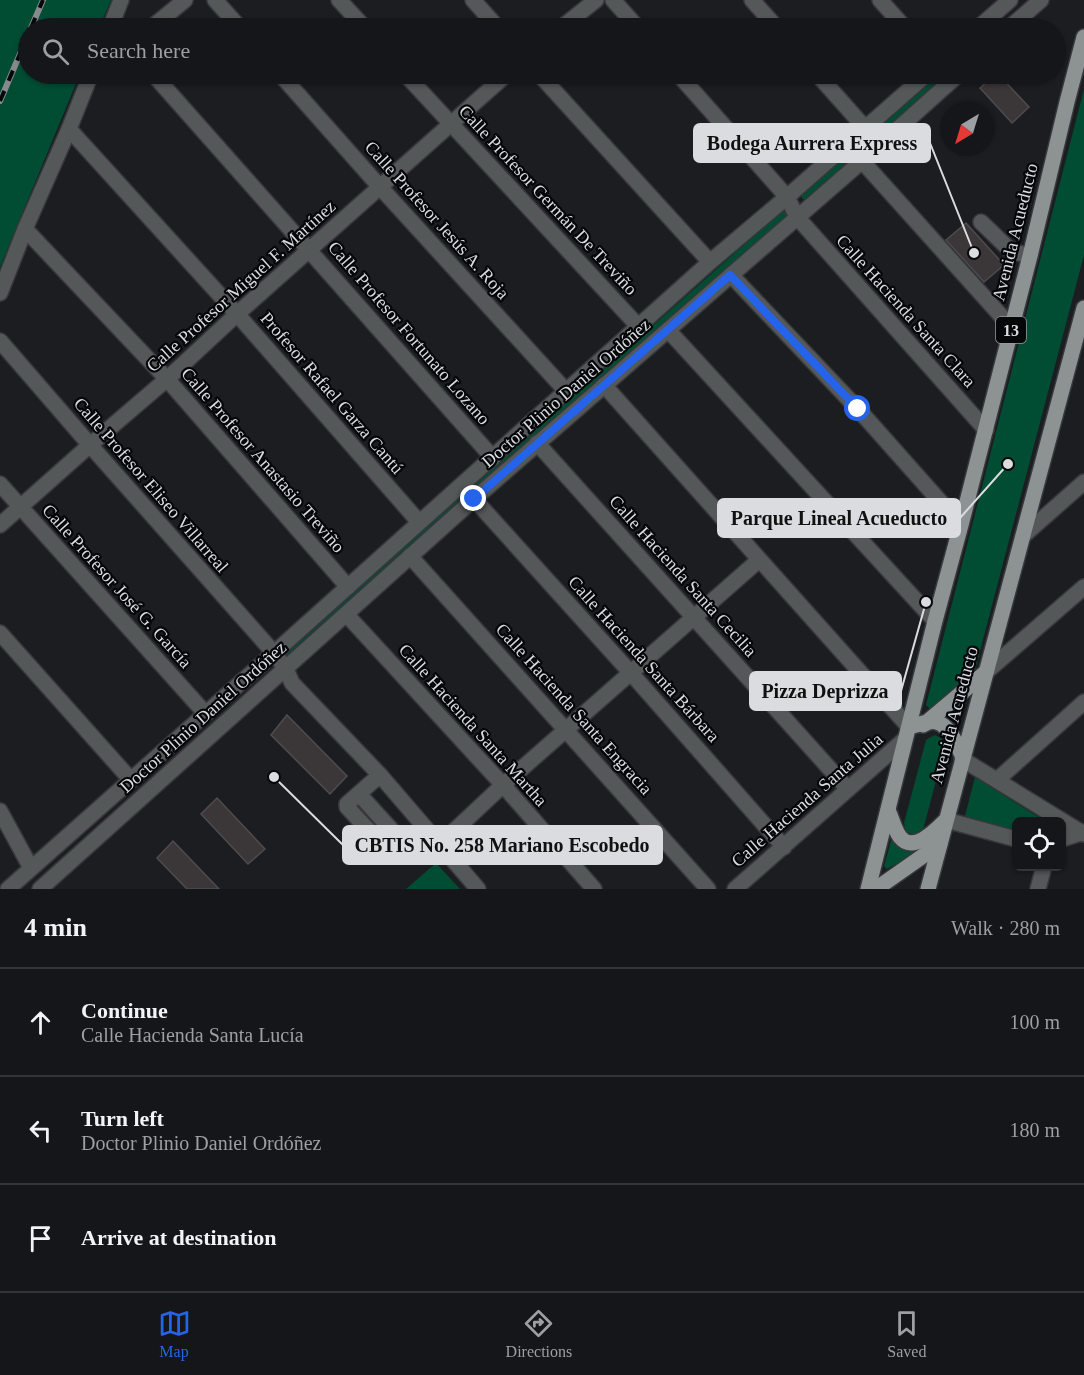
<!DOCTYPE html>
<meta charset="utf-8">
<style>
:root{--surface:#141619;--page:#212326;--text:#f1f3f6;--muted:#9d9fa2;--line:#333538;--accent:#2563eb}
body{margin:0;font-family:"Times New Roman",serif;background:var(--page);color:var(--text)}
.controls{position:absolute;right:18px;bottom:18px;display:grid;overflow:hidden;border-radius:9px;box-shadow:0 2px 4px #0004}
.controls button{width:54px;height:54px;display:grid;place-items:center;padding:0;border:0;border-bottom:2px solid var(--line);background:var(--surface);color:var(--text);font:30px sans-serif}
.compass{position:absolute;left:940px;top:102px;width:54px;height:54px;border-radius:50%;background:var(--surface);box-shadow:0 2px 4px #0004;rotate:218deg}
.stop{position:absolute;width:18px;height:18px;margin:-14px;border:4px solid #2563eb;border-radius:50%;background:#fff}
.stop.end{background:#2563eb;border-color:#fff;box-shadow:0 2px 6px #0008}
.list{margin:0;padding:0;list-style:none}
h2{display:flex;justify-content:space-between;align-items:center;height:78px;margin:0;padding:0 24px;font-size:26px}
h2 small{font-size:20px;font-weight:400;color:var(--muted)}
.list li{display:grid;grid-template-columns:39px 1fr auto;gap:18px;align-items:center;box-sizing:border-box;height:108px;padding:0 24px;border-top:2px solid var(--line)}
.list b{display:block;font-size:22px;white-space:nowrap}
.list p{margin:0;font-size:20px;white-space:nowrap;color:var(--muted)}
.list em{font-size:20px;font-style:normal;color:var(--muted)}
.icon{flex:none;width:33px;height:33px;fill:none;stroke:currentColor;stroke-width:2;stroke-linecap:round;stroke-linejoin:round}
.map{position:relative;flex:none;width:1084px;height:889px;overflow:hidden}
.search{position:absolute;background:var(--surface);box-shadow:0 2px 4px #0004;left:18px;right:18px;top:18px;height:66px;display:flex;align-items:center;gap:15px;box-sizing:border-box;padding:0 21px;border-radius:33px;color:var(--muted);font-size:22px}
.sheet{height:402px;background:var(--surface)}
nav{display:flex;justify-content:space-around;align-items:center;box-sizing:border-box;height:84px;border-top:2px solid var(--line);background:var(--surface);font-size:16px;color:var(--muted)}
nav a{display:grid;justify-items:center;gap:3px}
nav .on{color:var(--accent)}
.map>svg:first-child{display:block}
.green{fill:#004d33}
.building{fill:#3b3638;stroke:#504b4d;stroke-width:1.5}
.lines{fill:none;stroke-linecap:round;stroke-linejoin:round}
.minor-casing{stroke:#36383c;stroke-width:18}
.major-casing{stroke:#36383c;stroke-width:18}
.minor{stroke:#555858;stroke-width:15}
.major{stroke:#8d9393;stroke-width:15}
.rail-casing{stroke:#87898c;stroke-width:6}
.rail{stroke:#060709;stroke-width:4;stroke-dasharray:11;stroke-linecap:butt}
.route{stroke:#2563eb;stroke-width:8}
.labels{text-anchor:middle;stroke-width:4.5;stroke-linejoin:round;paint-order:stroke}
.shield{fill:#060709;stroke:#9b9c9f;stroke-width:1.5}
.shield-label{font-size:16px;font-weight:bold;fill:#dbdcdf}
.street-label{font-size:18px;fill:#dbdcdf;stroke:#060709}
.leader{fill:none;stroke:#dbdcdf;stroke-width:2}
.callout-dot{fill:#dbdcdf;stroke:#060709;stroke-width:2}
.callout{fill:#dbdcdf;stroke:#dbdcdf;stroke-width:2}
.callout-label{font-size:20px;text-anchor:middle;font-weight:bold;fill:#111}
</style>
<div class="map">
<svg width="1084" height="889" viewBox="0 0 1084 889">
<rect width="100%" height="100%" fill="#1b1d21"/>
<g class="green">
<polygon points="0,0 111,0 99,28 28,28 28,74 80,74 0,267"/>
<polygon points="938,74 950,74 807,200 802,199 802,194"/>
<polygon points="1084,89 1084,255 974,674 932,708 929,708 926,705"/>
<polygon points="784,211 786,213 786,218 288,660 283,654 781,212"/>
<polygon points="935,735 941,738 945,747 923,830 915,835 906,832 904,823 926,740 929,738"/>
<polygon points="975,777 1043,820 1045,821 1016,822 1016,831 965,816"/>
<polygon points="893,834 924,849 887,869 884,866"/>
<polygon points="436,863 460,889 406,889"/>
</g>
<g class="building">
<polygon points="996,74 998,74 1029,107 1012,123 980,88"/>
<polygon points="966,223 1004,265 984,282 946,240"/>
<polygon points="287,715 347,776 330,794 271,735"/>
<polygon points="217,798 265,849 248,864 201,814"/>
<polygon points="173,841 219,889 187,889 157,858"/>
</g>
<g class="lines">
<g class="minor-casing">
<g id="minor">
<polyline points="215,0 240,28"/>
<polyline points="339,0 365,28"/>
<polyline points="473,0 498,28"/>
<polyline points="613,0 638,28"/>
<polyline points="752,0 777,28"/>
<polyline points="880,0 905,28"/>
<polyline points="110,28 121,0"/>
<polyline points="151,28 185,0"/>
<polyline points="561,28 596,0"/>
<polyline points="978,28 1010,0"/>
<polyline points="1009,28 1041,0"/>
<polyline points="153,74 493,458"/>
<polyline points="280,74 380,187 566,391"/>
<polyline points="405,74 639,327"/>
<polyline points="539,74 710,262"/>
<polyline points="678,74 787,197 797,217 986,430"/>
<polyline points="817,74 865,128"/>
<polyline points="69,129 237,314 419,522"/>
<polyline points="862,161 1012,328"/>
<polyline points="981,222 1011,251 1030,256"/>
<polyline points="25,229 167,379 348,587"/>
<polyline points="731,275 858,409 961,525"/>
<polyline points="0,293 25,229 69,129 91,74"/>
<polyline points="668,330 935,621"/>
<polyline points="0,341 90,445 274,653 286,669 292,683 380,775 478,889"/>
<polyline points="604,385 909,727"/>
<polyline points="537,443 848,789"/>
<polyline points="0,484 205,713"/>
<polyline points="474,499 630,672 784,847"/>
<polyline points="0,525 90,445 167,379 237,314 507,74"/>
<polyline points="1023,536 1084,482"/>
<polyline points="410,556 708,889"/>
<polyline points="346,614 503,785 594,889"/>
<polyline points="0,633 131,780"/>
<polyline points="986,672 1084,587"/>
<polyline points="962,759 1084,834"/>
<polyline points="997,780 1084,702"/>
<polyline points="359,794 398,837 396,841 389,847 384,847 347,807 347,804 380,775"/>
<polyline points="0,811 31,868"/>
<polyline points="946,820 1016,839"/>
<polyline points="1062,839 1084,832"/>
<polyline points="439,845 503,785 759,560"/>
<polyline points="8,889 274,653 710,262 787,197 927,74"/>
<polyline points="40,889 474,499 862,161 959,74"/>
<polyline points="735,889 905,739"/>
<polyline points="1038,889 1044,866"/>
</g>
</g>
<g class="major-casing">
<g id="major">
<path d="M923,725C944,711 956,743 963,757"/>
<polyline points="909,727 927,722 986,672"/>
<path d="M888,810C892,818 894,829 900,837C913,854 936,830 945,821"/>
<polyline points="868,889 935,621 961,525 1030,256 1067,102 1084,37"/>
<polyline points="876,889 940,844"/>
<polyline points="928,889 1084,308"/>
</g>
</g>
<use href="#minor" class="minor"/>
<use href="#major" class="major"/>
<g class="rail-casing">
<g id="rail">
<polyline points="31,28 43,0"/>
<polyline points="0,101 28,35"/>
</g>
</g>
<use href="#rail" class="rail"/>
</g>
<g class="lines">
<polyline class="route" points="474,499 730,275 858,409"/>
</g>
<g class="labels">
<rect class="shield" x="996" y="317" width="30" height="26" rx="4.5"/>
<g class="shield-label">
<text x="1011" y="336">13</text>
</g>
<g class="street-label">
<text transform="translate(548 200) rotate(47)" y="6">Calle Profesor Germán De Treviño</text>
<text transform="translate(437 220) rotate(48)" y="6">Calle Profesor Jesús A. Roja</text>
<text transform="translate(1015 232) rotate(-76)" y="6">Avenida Acueducto</text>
<text transform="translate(241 286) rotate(-42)" y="6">Calle Profesor Miguel F. Martínez</text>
<text transform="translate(906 311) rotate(48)" y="6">Calle Hacienda Santa Clara</text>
<text transform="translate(409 333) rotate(49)" y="6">Calle Profesor Fortunato Lozano</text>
<text transform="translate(332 393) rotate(49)" y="6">Profesor Rafael Garza Cantú</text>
<text transform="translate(566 393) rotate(-41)" y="6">Doctor Plinio Daniel Ordóñez</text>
<text transform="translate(263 460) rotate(49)" y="6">Calle Profesor Anastasio Treviño</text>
<text transform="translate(151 485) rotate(49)" y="6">Calle Profesor Eliseo Villarreal</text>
<text transform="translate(683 576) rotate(48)" y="6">Calle Hacienda Santa Cecilia</text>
<text transform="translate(117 586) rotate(48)" y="6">Calle Profesor José G. García</text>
<text transform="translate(644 659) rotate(48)" y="6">Calle Hacienda Santa Bárbara</text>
<text transform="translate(574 709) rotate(48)" y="6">Calle Hacienda Santa Engracia</text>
<text transform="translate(954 715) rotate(-75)" y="6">Avenida Acueducto</text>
<text transform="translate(203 717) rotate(-42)" y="6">Doctor Plinio Daniel Ordóñez</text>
<text transform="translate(473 725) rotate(48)" y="6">Calle Hacienda Santa Martha</text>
<text transform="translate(807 800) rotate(-41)" y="6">Calle Hacienda Santa Julia</text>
</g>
</g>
<path class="leader" d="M974 253L930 143M1008 464L960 518M926 602L901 691M274 777L343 845"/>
<g class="callout-dot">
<circle cx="974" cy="253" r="6"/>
<circle cx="1008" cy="464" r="6"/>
<circle cx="926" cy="602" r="6"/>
<circle cx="274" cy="777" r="6"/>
</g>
<g class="callout">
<rect x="694" y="124" width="236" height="38" rx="6"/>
<rect x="718" y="499" width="242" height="38" rx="6"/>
<rect x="750" y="672" width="151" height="38" rx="6"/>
<rect x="343" y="826" width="319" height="38" rx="6"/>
</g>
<g class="callout-label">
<text x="812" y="150">Bodega Aurrera Express</text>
<text x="839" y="525">Parque Lineal Acueducto</text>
<text x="825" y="698">Pizza Deprizza</text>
<text x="502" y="852">CBTIS No. 258 Mariano Escobedo</text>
</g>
</svg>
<div class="controls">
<button><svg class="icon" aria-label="locate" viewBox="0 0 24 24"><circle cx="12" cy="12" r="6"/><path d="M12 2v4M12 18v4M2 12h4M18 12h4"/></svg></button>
</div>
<svg class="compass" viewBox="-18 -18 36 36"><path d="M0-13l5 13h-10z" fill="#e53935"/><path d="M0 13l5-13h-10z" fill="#9d9fa2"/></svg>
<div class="stop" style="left:858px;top:409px"></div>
<div class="stop end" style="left:474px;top:499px"></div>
<div class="search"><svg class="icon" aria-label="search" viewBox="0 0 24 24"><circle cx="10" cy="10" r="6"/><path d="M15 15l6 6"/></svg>Search here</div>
</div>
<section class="sheet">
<h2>4 min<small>Walk · 280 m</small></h2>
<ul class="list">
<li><svg class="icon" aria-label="ahead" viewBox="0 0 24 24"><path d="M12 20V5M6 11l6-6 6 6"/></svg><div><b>Continue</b><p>Calle Hacienda Santa Lucía</p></div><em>100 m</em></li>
<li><svg class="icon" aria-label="left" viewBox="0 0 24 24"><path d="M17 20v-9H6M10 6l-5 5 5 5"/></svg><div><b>Turn left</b><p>Doctor Plinio Daniel Ordóñez</p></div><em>180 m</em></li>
<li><svg class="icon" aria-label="arrive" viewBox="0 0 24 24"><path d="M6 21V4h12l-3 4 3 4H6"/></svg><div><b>Arrive at destination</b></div></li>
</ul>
</section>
<nav>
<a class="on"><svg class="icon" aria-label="map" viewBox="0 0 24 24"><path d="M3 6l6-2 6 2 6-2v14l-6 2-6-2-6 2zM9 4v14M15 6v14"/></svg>Map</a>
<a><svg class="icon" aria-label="directions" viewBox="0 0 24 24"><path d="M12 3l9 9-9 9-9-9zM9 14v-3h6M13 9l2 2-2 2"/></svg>Directions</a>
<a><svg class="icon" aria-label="saved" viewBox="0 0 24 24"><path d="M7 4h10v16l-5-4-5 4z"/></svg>Saved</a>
</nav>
